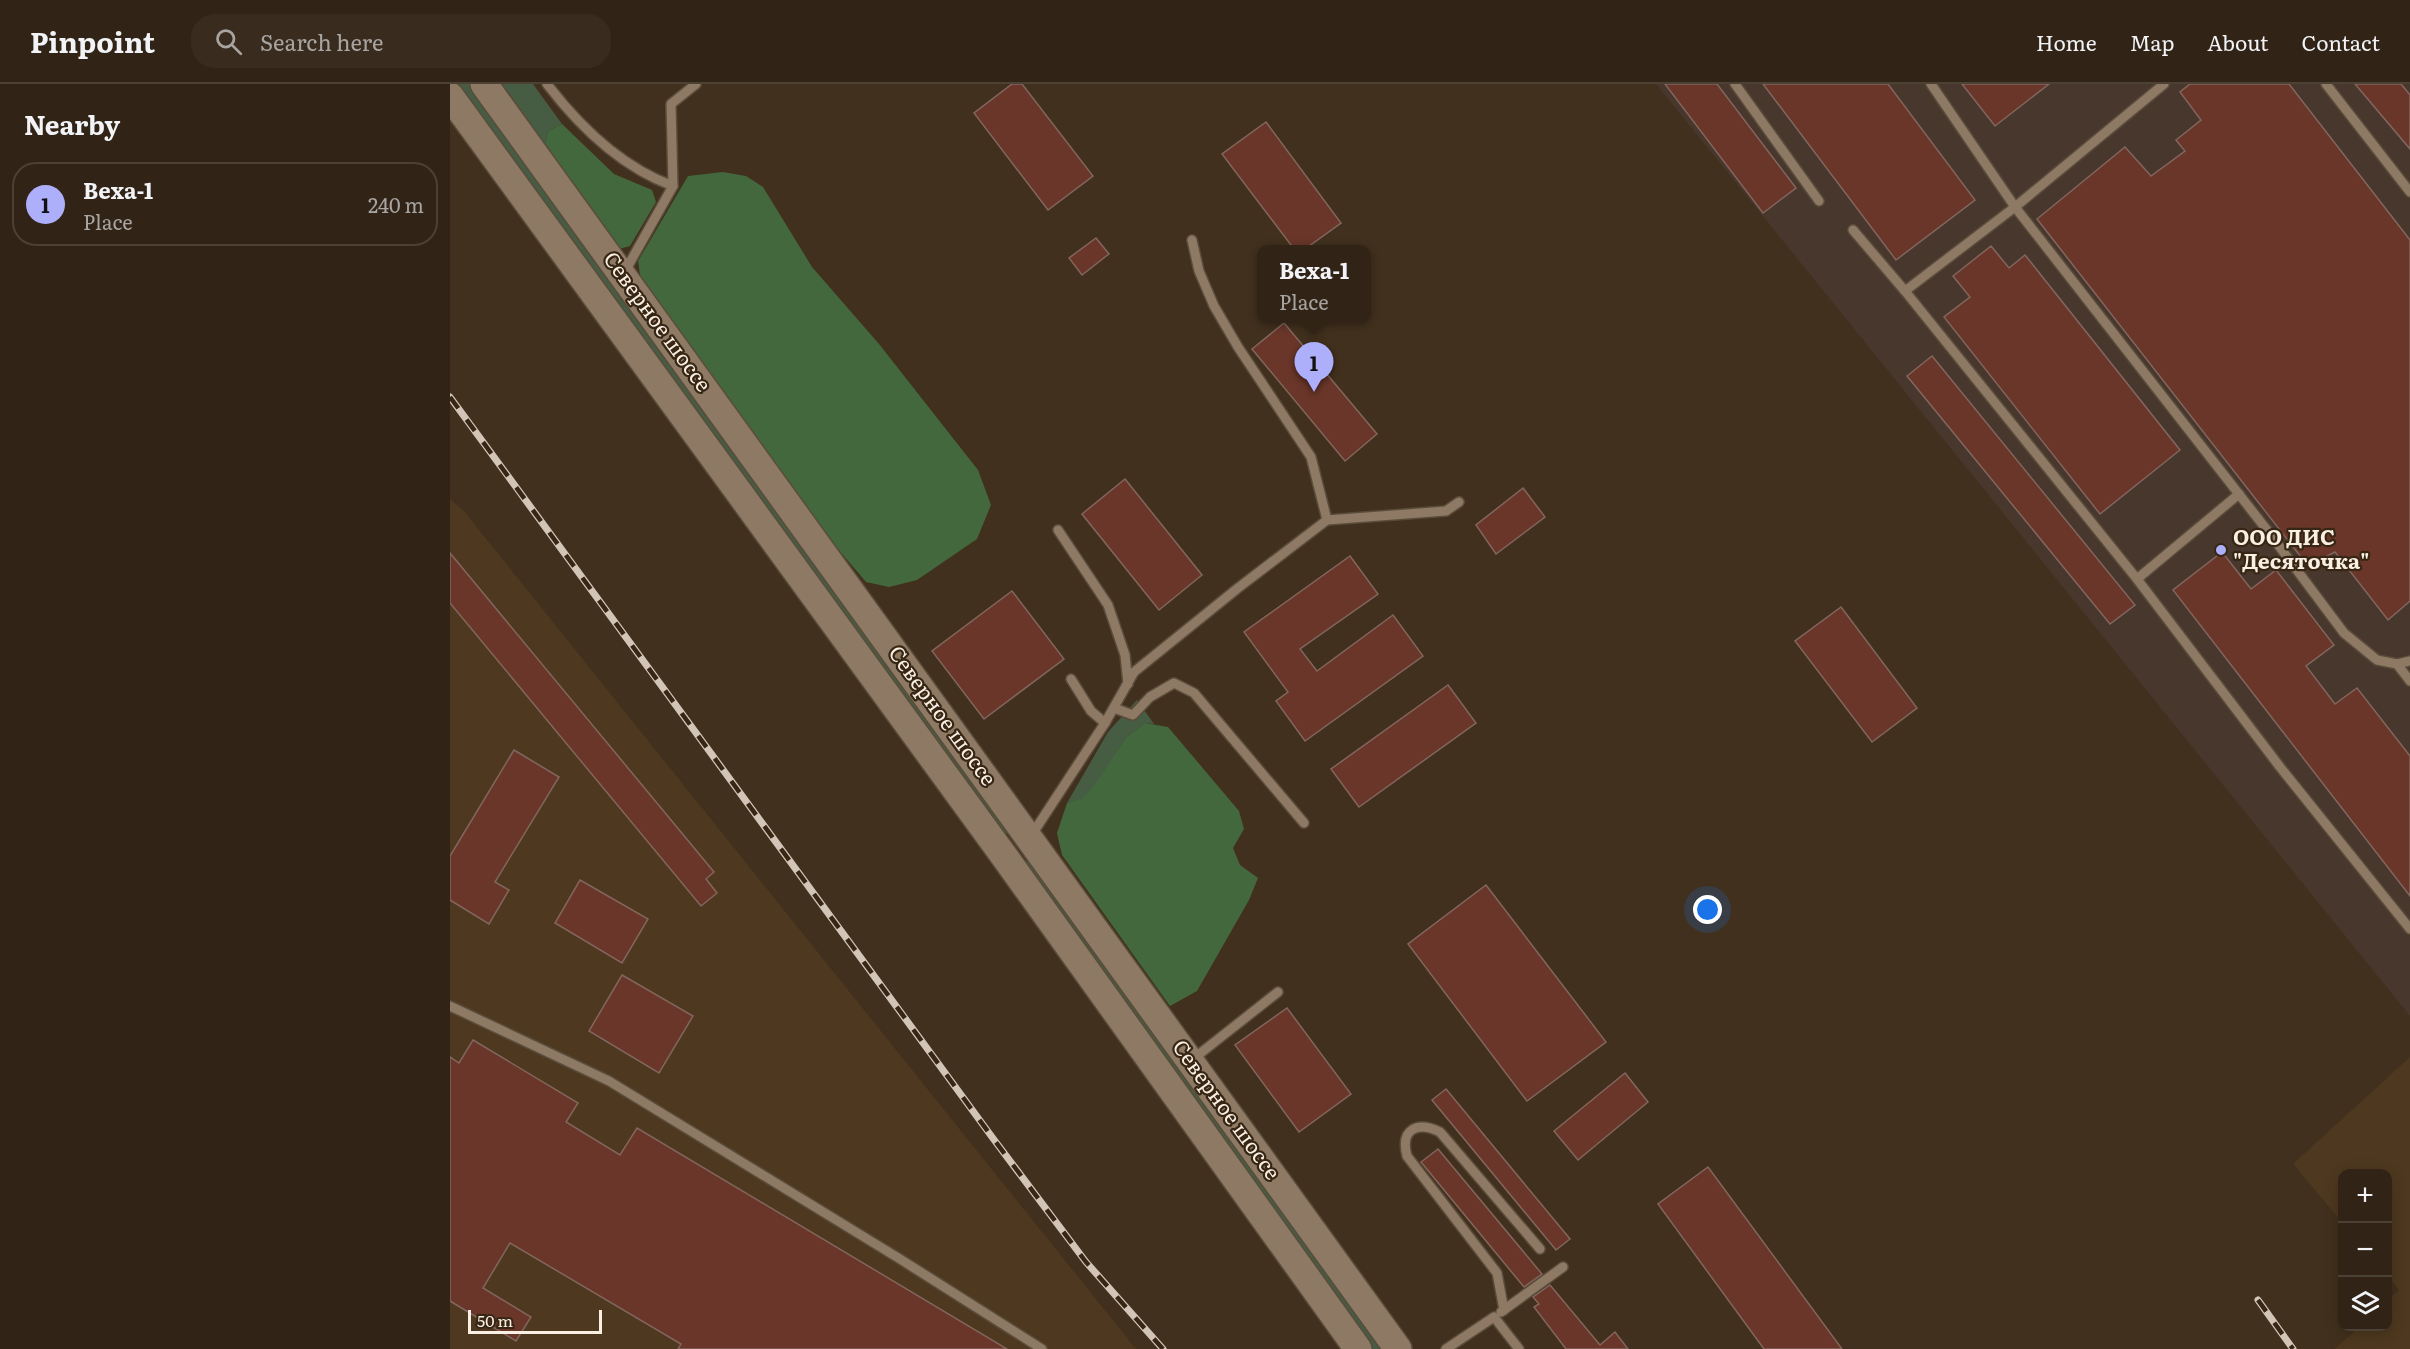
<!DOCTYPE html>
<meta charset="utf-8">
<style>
:root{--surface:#312416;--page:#392c1f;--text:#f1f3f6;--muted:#a8a4a1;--line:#4c4135;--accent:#adaffb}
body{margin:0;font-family:Literata,serif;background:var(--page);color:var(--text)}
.controls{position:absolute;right:18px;bottom:18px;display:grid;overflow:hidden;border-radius:12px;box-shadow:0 3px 15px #0003}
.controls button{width:54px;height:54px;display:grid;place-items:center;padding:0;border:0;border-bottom:2px solid var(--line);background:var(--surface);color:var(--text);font:30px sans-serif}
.scale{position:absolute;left:18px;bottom:15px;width:134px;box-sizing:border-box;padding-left:6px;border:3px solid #faefe3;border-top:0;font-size:16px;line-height:21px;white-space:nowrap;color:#faefe3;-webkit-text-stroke:4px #362613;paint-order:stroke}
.you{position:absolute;left:1258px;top:826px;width:21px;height:21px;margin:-15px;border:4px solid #fff;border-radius:50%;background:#1a73e8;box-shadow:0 0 0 9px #1a73e833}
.badge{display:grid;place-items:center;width:39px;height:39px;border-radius:50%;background:var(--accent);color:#111;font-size:20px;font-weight:700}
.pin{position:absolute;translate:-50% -50px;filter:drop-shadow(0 2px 3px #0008)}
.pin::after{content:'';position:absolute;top:32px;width:21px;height:18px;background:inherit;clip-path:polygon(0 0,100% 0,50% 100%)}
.popup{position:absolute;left:807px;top:161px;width:114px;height:78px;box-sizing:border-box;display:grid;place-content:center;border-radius:12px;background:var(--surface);filter:drop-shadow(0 2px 4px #0005);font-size:20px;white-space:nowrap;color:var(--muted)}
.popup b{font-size:22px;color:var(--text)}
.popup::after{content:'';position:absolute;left:50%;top:100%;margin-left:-12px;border:12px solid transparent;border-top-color:var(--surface)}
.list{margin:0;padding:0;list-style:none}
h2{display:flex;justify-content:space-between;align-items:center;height:78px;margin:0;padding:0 24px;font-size:26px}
h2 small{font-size:20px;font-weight:400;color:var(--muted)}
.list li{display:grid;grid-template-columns:39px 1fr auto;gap:18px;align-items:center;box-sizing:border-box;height:84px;margin:0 12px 12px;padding:0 12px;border:2px solid var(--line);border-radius:24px}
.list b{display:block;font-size:22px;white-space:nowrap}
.list p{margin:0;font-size:20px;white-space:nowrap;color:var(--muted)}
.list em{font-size:20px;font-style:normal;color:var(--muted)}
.icon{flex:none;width:33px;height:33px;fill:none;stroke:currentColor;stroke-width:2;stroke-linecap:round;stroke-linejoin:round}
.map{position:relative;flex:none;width:1960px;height:1265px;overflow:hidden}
header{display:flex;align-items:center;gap:36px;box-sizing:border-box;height:84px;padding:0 30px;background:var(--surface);border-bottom:2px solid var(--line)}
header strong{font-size:28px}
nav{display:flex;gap:33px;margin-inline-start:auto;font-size:21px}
.search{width:420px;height:54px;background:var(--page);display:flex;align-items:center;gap:15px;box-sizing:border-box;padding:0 21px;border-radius:24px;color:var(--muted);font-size:22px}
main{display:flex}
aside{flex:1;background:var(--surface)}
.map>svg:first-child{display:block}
.commercial{fill:#48372d}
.built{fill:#4e381f}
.green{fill:#465c43}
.forest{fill:#44683e}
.building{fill:#693629;stroke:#82665e;stroke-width:1.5}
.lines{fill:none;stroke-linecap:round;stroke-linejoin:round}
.lane-casing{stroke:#5a4c3a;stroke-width:12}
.secondary-casing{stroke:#5a4c3a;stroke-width:30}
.lane{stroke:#8d7964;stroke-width:9}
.secondary{stroke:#8d7964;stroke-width:27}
.rail-casing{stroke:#d2c5b8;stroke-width:7}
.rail{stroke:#362613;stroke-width:4.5;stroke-dasharray:14;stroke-linecap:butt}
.poi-dot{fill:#adaffb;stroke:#362613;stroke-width:2}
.labels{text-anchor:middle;stroke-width:4.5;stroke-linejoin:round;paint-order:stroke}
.street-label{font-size:21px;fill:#faefe3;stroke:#362613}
.poi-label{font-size:21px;font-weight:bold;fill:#faefe3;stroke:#362613;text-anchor:start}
</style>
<header>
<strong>Pinpoint</strong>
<div class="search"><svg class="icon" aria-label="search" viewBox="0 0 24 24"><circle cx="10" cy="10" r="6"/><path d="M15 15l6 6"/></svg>Search here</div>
<nav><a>Home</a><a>Map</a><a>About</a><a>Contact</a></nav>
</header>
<main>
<aside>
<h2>Nearby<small></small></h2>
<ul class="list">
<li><span class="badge">1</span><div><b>Веха-1</b><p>Place</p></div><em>240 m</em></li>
</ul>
</aside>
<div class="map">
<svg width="1960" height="1265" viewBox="0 0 1960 1265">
<rect width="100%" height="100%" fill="#41301d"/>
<polygon class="commercial" points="1206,0 1960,0 1960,932"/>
<g class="built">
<polygon points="0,415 13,426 686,1265 0,1265"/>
<polygon points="1960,973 1960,1265 1885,1265 1909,1243 1938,1242 1938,1216 1949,1206 1938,1192 1938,1090 1892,1090 1892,1138 1843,1080"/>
</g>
<g class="green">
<polygon points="6,0 19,0 562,744 560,750 553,749"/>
<polygon points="50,0 83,0 112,40 98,47 95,61"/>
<polygon points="687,616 704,640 695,639 676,653 646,700 632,716 617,719 658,648"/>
<polygon points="577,774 936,1265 922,1265 576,781"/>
</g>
<g class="forest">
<polygon points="112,40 164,90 202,106 206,118 180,162 169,165 95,61 98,47"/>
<polygon points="273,88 296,92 313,103 362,183 429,260 528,386 541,421 527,455 467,496 439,503 416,498 370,444 190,191 188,177 238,92"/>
<polygon points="695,639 718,643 789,727 794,745 783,764 790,781 808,794 799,816 747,907 720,922 612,771 607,749 617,719 632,715 646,699 676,653"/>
</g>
<g class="building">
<polygon points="562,0 572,0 643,92 598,126 524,29"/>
<polygon points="1215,0 1267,0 1346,104 1313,129"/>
<polygon points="1313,0 1438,0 1525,116 1446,176"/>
<polygon points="1512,0 1599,0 1545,42"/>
<polygon points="1740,0 1839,0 1960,156 1960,517 1938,536 1885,468 1858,482 1587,135 1675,63 1701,92 1735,67 1726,56 1751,36 1730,8"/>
<polygon points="1905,0 1951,0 1960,11 1960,65"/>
<polygon points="816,38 891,139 855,165 844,165 772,70"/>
<polygon points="646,154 659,170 632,191 619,174"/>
<polygon points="1541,162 1559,184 1575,171 1730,366 1650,430 1494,233 1520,213 1503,192"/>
<polygon points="834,239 927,350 895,377 802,265"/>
<polygon points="1482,272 1685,521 1660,540 1457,292"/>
<polygon points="675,395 752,491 709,526 632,430"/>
<polygon points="1073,404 1095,433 1046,470 1026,441"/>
<polygon points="1772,468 1801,505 1826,486 1884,561 1856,582 1885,620 1907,604 1960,672 1960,812 1723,506"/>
<polygon points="0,469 264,788 256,795 267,809 251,822 0,519"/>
<polygon points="900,472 928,510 850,565 867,587 943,531 973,572 855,657 826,617 838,608 794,548"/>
<polygon points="562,507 614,575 534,635 482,567"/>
<polygon points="1391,523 1467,624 1422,658 1345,557"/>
<polygon points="998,601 1026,639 909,723 881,685"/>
<polygon points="64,666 109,693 45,798 59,806 39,840 0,816 0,772"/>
<polygon points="130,796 198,835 172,879 105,839"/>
<polygon points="1036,801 1156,958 1077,1017 958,860"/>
<polygon points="172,891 243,932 209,989 139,947"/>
<polygon points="837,924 901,1010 849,1048 785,961"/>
<polygon points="23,956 128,1019 116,1038 170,1071 187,1044 557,1265 228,1265 231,1260 60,1159 33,1204 81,1233 66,1257 0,1217 0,973 9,979"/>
<polygon points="1175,989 1198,1018 1128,1076 1104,1047"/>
<polygon points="996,1005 1120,1155 1106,1166 982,1016"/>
<polygon points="988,1065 1092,1190 1074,1203 971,1078"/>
<polygon points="1258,1083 1392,1265 1314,1265 1208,1120"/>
<polygon points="1100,1201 1150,1261 1165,1248 1178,1265 1116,1265 1084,1223 1089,1220 1083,1213"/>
</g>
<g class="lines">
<g class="lane-casing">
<g id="lane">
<path d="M97,0C130,43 171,83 223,102"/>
<polyline points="1285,0 1369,117"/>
<polyline points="1481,0 1565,123 1820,450 1894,549 1927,576 1947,580 1960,577"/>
<polyline points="1876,0 1960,108"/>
<polyline points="1403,146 1455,207 1687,495 1830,683 1960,845"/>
<polyline points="742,156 749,187 764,222 788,263 861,373 877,436"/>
<polyline points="174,189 223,102 221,20 246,0"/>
<polyline points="1455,207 1565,123 1714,0"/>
<polyline points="608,446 658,521 675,571 678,600"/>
<polyline points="1687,495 1789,410"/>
<polyline points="1947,580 1960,597"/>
<polyline points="621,595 641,627 655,639"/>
<polyline points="664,624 683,631 700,613 724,599 744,609 854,739"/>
<polyline points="581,752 655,639 684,588 788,504 877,436 996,427 1009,418"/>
<polyline points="0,922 159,997 450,1175 592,1265"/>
<polyline points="743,975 828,908"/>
<path d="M1054,1226L1047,1189L957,1072C950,1045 967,1037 990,1048L1090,1165"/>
<polyline points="1051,1228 1113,1183"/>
<polyline points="996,1265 1044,1233 1069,1265"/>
</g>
</g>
<g class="secondary-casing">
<g id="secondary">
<polyline points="34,0 948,1265"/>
<polyline points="0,12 554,772 908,1265"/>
</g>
</g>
<use href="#lane" class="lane"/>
<use href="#secondary" class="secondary"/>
<g class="rail-casing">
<g id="rail">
<polyline points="0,313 542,1053 636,1178 713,1265"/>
<polyline points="1808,1216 1843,1265"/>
</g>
</g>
<use href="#rail" class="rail"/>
</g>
<circle class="poi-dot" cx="1771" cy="466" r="6"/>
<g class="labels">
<g class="street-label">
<text transform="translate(207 238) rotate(54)" y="7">Северное шоссе</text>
<text transform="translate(492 632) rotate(54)" y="7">Северное шоссе</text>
<text transform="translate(776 1026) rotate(54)" y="7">Северное шоссе</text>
</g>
<g class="poi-label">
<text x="1783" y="461">ООО ДИС<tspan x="1783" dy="24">"Десяточка"</tspan></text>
</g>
</g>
</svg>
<div class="controls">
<button>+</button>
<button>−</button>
<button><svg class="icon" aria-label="layers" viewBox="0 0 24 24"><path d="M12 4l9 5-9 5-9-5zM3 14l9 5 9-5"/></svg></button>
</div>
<div class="scale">50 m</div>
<div class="you"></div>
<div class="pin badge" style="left:864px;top:308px">1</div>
<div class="popup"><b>Веха-1</b>Place</div>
</div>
</main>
